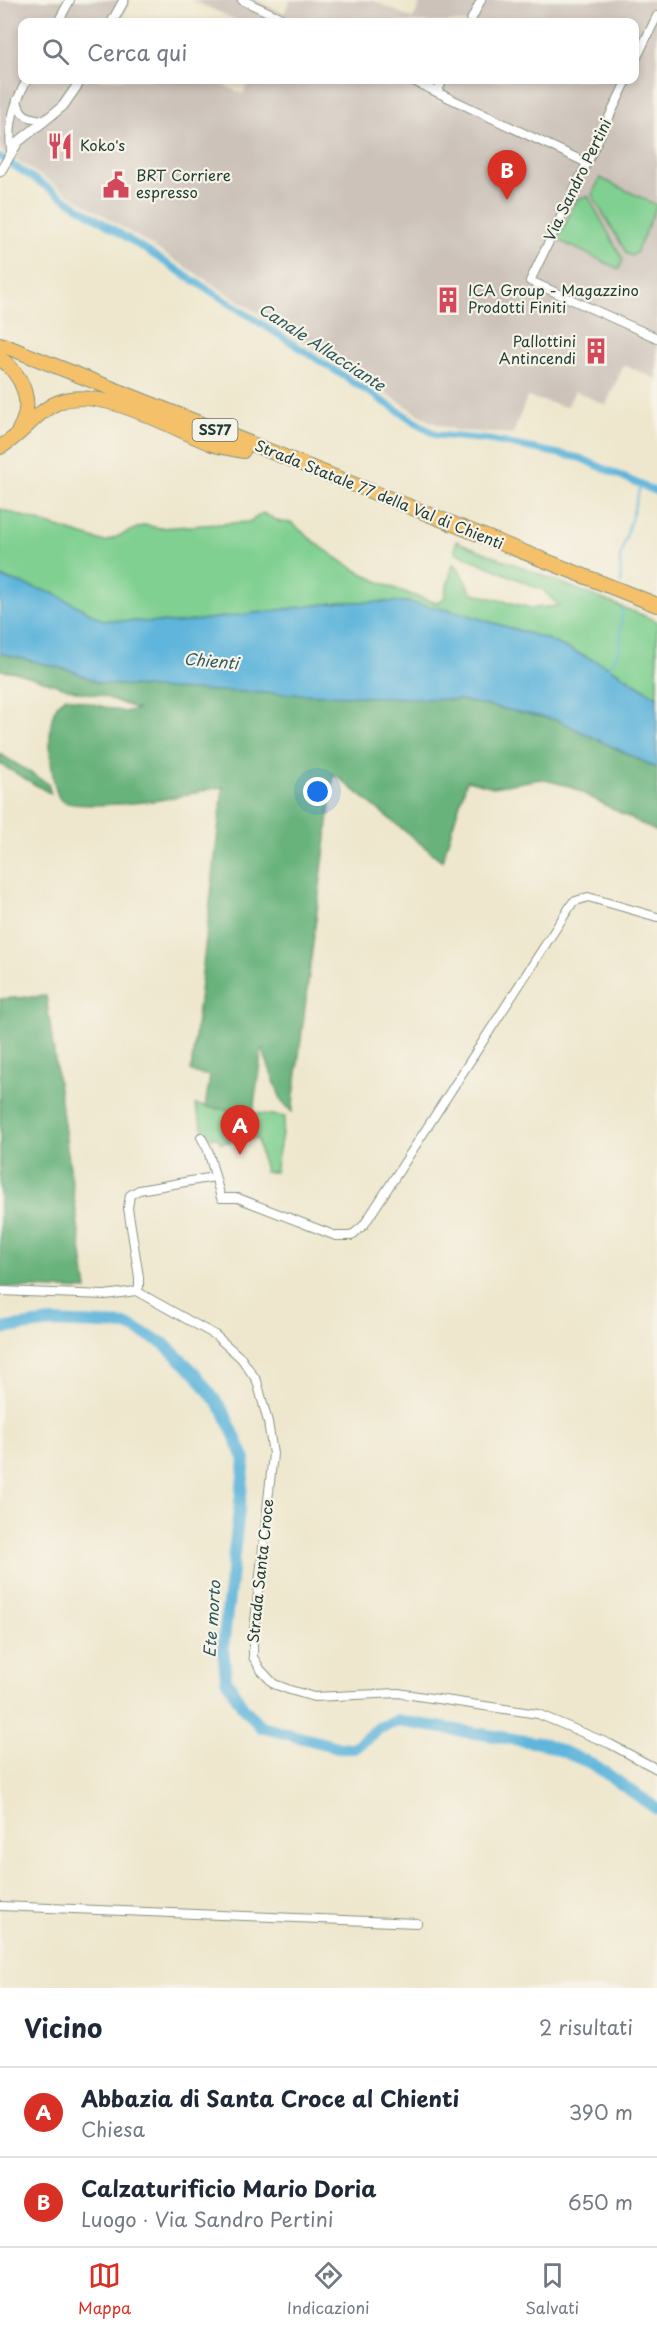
<!DOCTYPE html>
<html lang="it">
<meta charset="utf-8">
<style>
:root{--surface:#fff;--page:#f6f6f7;--text:#1f2937;--muted:#747a83;--line:#e0e1e3;--accent:#d93025}
body{margin:0;font-family:"Playpen Sans",sans-serif;background:var(--page);color:var(--text)}
.you{position:absolute;left:318px;top:792px;width:21px;height:21px;margin:-15px;border:4px solid #fff;border-radius:50%;background:#1a73e8;box-shadow:0 0 0 9px #1a73e833}
.badge{display:grid;place-items:center;width:39px;height:39px;border-radius:50%;background:var(--accent);color:#fff;font-size:20px;font-weight:700}
.pin{position:absolute;translate:-50% -50px;filter:drop-shadow(0 2px 3px #0008)}
.pin::after{content:'';position:absolute;top:32px;width:21px;height:18px;background:inherit;clip-path:polygon(0 0,100% 0,50% 100%)}
.list{margin:0;padding:0;list-style:none}
h2{display:flex;justify-content:space-between;align-items:center;height:78px;margin:0;padding:0 24px;font-size:26px}
h2 small{font-size:20px;font-weight:400;color:var(--muted)}
.list li{display:grid;grid-template-columns:39px 1fr auto;gap:18px;align-items:center;box-sizing:border-box;height:90px;padding:0 24px;border-top:2px solid var(--line)}
.list b{display:block;font-size:22px;white-space:nowrap}
.list p{margin:0;font-size:20px;white-space:nowrap;color:var(--muted)}
.list em{font-size:20px;font-style:normal;color:var(--muted)}
.icon{flex:none;width:33px;height:33px;fill:none;stroke:currentColor;stroke-width:2;stroke-linecap:round;stroke-linejoin:round}
.map{position:relative;flex:none;width:657px;height:1988px;overflow:hidden}
.search{position:absolute;background:var(--surface);box-shadow:0 3px 9px #0003;left:18px;right:18px;top:18px;height:66px;display:flex;align-items:center;gap:15px;box-sizing:border-box;padding:0 21px;border-radius:12px;color:var(--muted);font-size:22px}
.sheet{height:258px;background:var(--surface)}
nav{display:flex;justify-content:space-around;align-items:center;box-sizing:border-box;height:84px;border-top:2px solid var(--line);background:var(--surface);font-size:16px;color:var(--muted)}
nav a{display:grid;justify-items:center;gap:3px}
nav .on{color:var(--accent)}
.map>svg:first-child{display:block}
.industrial{fill:#ccc2b9}
.green{fill:#80d091;stroke:#508662;stroke-width:1.5}
.forest{fill:#68b27b;stroke:#447858;stroke-width:1.5}
.water{fill:#5fb5db;stroke:#3f7988;stroke-width:1.5}
.lines{fill:none;stroke-linecap:round;stroke-linejoin:round}
.stream{stroke:#5fb5db;stroke-width:2}
.canal{stroke:#5fb5db;stroke-width:7}
.river{stroke:#5fb5db;stroke-width:12}
.minor-casing{stroke:#869280;stroke-width:10}
.tertiary-casing{stroke:#869280;stroke-width:11}
.trunk-casing{stroke:#869280;stroke-width:16}
.minor{stroke:#fff;stroke-width:8}
.tertiary{stroke:#fff;stroke-width:9}
.trunk{stroke:#f4c16a;stroke-width:14}
.labels{text-anchor:middle;stroke-width:4.5;stroke-linejoin:round;paint-order:stroke}
.shield{fill:#f7f3e8;stroke:#60746a;stroke-width:1.5}
.shield-label{font-size:14px;font-weight:bold;fill:#1f3d34}
.poi-label{font-size:15px;fill:#1f3d34;stroke:#f7f3e8;text-anchor:start}
.street-label{font-size:15px;fill:#1f3d34;stroke:#f7f3e8}
.water-label{font-size:16px;font-style:italic;fill:#2f5b5e;stroke:#f7f3e8}
</style>
<div class="map">
<svg width="657" height="1988" viewBox="0 0 657 1988">
<rect width="100%" height="100%" fill="#f7f3e8"/>
<filter id="ink" filterUnits="userSpaceOnUse"><feTurbulence type="fractalNoise" baseFrequency=".0167" numOctaves="2"/><feDisplacementMap in="SourceGraphic" scale="12" xChannelSelector="R" yChannelSelector="G"/><feConvolveMatrix kernelMatrix="1 2 1 2 8 2 1 2 1" color-interpolation-filters="sRGB"/></filter>
<filter id="wash" filterUnits="userSpaceOnUse"><feTurbulence type="fractalNoise" baseFrequency=".008" numOctaves="4" result="noise"/><feDisplacementMap in="SourceGraphic" scale="24" xChannelSelector="R" yChannelSelector="G"/><feGaussianBlur stdDeviation="1.35" result="paint"/><feColorMatrix in="noise" values="0 0 0 0 0 0 0 0 0 0 0 0 0 0 0 0 0 1.4 0 .05"/><feComposite in="paint" operator="in"/></filter>
<g filter="url(#wash)">
<rect width="100%" height="100%" fill="#eee7cd"/>
<polygon class="industrial" points="0,0 131,0 120,22 22,22 22,80 211,80 243,94 249,80 634,80 634,22 241,22 191,0 255,0 284,13 290,0 372,0 413,19 422,0 657,0 657,379 624,365 606,405 575,391 567,407 527,397 513,434 458,431 431,422 0,150"/>
<g class="green">
<polygon points="600,178 657,205 636,253 632,256 627,254 592,195"/>
<polygon points="588,196 623,260 619,269 558,240 577,199"/>
<path d="M0,509L105,542L144,525L160,528L249,522L263,513L280,522L292,523C338,564 378,586 437,603L444,598L453,564L457,566L472,593L531,608L559,606L543,590L455,552L456,541L657,621V697L609,667L544,638L454,611L406,602H341L178,623L103,620L55,594L0,577Z"/>
<polygon points="195,1105 285,1117 275,1172 265,1172 257,1138 221,1143 217,1137 206,1138"/>
</g>
<g class="forest">
<path d="M0,653L73,671L99,683L167,689L460,700L557,720L657,768V832L569,786L541,779L493,787L467,780L442,861L334,774L292,1112L282,1102L262,1048L253,1113L205,1107L210,1076L191,1072L223,787C204,789 185,796 165,799C149,802 71,810 61,800C53,793 50,754 50,742C50,727 51,705 66,697L124,712L137,709L100,695L79,692L15,672L0,670Z"/>
<polygon points="0,754 44,781 48,784 51,794 0,764"/>
<polygon points="46,996 87,1290 0,1287 0,999"/>
</g>
<polygon class="water" points="0,577 55,594 103,620 178,623 341,602 406,602 454,611 544,638 609,667 657,697 657,768 557,720 460,700 167,689 99,683 73,671 0,653"/>
<g class="lines">
<g class="stream">
<polyline points="621,584 620,558 641,484"/>
<polyline points="609,668 620,649 622,609"/>
</g>
<polyline class="canal" points="0,157 436,435 490,440 580,458 657,492"/>
<polyline class="river" points="0,1329 51,1322 127,1325 163,1343 195,1373 224,1412 245,1460 223,1647 226,1679 242,1706 261,1727 341,1748 354,1748 379,1728 398,1721 545,1744 593,1764 657,1809"/>
</g>
</g>
<g filter="url(#ink)">
<g class="lines">
<g class="minor-casing">
<g id="minor">
<polyline points="242,0 290,22"/>
<polyline points="58,22 70,0"/>
<polyline points="470,22 481,0"/>
<polyline points="634,63 657,16"/>
<polyline points="411,80 587,163"/>
<polyline points="627,80 530,281 657,338"/>
<polyline points="437,92 443,80"/>
<path d="M17,100C20,116 28,118 43,120"/>
<path d="M11,151C8,124 14,103 27,80"/>
<polyline points="201,1137 208,1150 221,1198 238,1198 336,1236 351,1236 364,1225 573,902 588,897 657,917"/>
<polyline points="0,1291 105,1295 136,1291 215,1335 241,1358 257,1381 268,1422 273,1454 253,1640 253,1657 261,1670 274,1684 290,1690 314,1697 398,1693 538,1714 610,1744 657,1769"/>
<polyline points="136,1291 139,1287 139,1277 128,1208 130,1195 139,1190 214,1177"/>
<polyline points="0,1906 417,1923"/>
</g>
</g>
<g class="tertiary-casing">
<g id="tertiary">
<polyline points="112,22 124,0"/>
<polyline points="0,172 18,142 63,106 81,80"/>
</g>
</g>
<g class="trunk-casing">
<g id="trunk">
<polyline points="0,344 657,605"/>
<path d="M0,358C23,376 35,403 19,430"/>
<path d="M0,447C22,436 36,411 59,402C102,385 171,428 212,444C222,447 233,449 243,451"/>
</g>
</g>
<use href="#minor" class="minor"/>
<use href="#tertiary" class="tertiary"/>
<use href="#trunk" class="trunk"/>
</g>
</g>
<defs>
<g id="restaurant-bare" transform="scale(2.07)"><path d="M-5-6h1v4h1v-4h1v4h1v-4h1v5L-1.5 .5V6h-2V.5L-5-1ZM5-6V6H3V1.5H1.5Q1.5-4 5-6Z" fill="#d1495b" stroke="#f7f3e8" stroke-width="2.5" paint-order="stroke"/></g>
<g id="civic-bare" transform="scale(2.07)"><path d="M-.6-6.5H3V-4.5H.6V-3L4-1V1h2V6H-6V1h2V-1L-.6-3ZM-1.2 2.5V6h2.4V2.5Z" fill="#d1495b" stroke="#f7f3e8" stroke-width="2.5" paint-order="stroke"/></g>
<g id="building-bare" transform="scale(2.07)"><path d="M-4-6H4V6H1V3H-1V6H-4ZM-2.5-4.3h1.7v1.8h-1.7ZM.8-4.3h1.7v1.8H.8ZM-2.5-1h1.7V.8h-1.7ZM.8-1h1.7V.8H.8Z" fill="#d1495b" stroke="#f7f3e8" stroke-width="2.5" paint-order="stroke"/></g>
</defs>
<g fill-rule="evenodd">
<use href="#restaurant-bare" x="60" y="146"/>
<use href="#civic-bare" x="116" y="185"/>
<use href="#building-bare" x="448" y="300"/>
<use href="#building-bare" x="596" y="351"/>
</g>
<g class="labels">
<rect class="shield" x="192.5" y="419" width="45" height="22" rx="4.5"/>
<g class="shield-label">
<text x="215" y="435">SS77</text>
</g>
<g class="poi-label">
<text x="80" y="151">Koko's</text>
<text x="136" y="181">BRT Corriere<tspan x="136" dy="17">espresso</tspan></text>
<text x="468" y="296">ICA Group - Magazzino<tspan x="468" dy="17">Prodotti Finiti</tspan></text>
<text x="576" y="347" text-anchor="end">Pallottini<tspan x="576" dy="17">Antincendi</tspan></text>
</g>
<g class="street-label">
<text transform="translate(578 180) rotate(-64)" y="5">Via Sandro Pertini</text>
<text transform="translate(379 495) rotate(22)" y="5">Strada Statale 77 della Val di Chienti</text>
<text transform="translate(261 1571) rotate(-84)" y="5">Strada Santa Croce</text>
</g>
<g class="water-label">
<text transform="translate(322 347) rotate(33)" y="6">Canale Allacciante</text>
<text transform="translate(211 661) rotate(5)" y="6">Chienti</text>
<text transform="translate(212 1619) rotate(-86)" y="6">Ete morto</text>
</g>
</g>
</svg>
<div class="you"></div>
<div class="pin badge" style="left:240px;top:1155px">A</div>
<div class="pin badge" style="left:507px;top:200px">B</div>
<div class="search"><svg class="icon" aria-label="search" viewBox="0 0 24 24"><circle cx="10" cy="10" r="6"/><path d="M15 15l6 6"/></svg>Cerca qui</div>
</div>
<section class="sheet">
<h2>Vicino<small>2 risultati</small></h2>
<ul class="list">
<li><span class="badge">A</span><div><b>Abbazia di Santa Croce al Chienti</b><p>Chiesa</p></div><em>390 m</em></li>
<li><span class="badge">B</span><div><b>Calzaturificio Mario Doria</b><p>Luogo · Via Sandro Pertini</p></div><em>650 m</em></li>
</ul>
</section>
<nav>
<a class="on"><svg class="icon" aria-label="map" viewBox="0 0 24 24"><path d="M3 6l6-2 6 2 6-2v14l-6 2-6-2-6 2zM9 4v14M15 6v14"/></svg>Mappa</a>
<a><svg class="icon" aria-label="directions" viewBox="0 0 24 24"><path d="M12 3l9 9-9 9-9-9zM9 14v-3h6M13 9l2 2-2 2"/></svg>Indicazioni</a>
<a><svg class="icon" aria-label="saved" viewBox="0 0 24 24"><path d="M7 4h10v16l-5-4-5 4z"/></svg>Salvati</a>
</nav>
